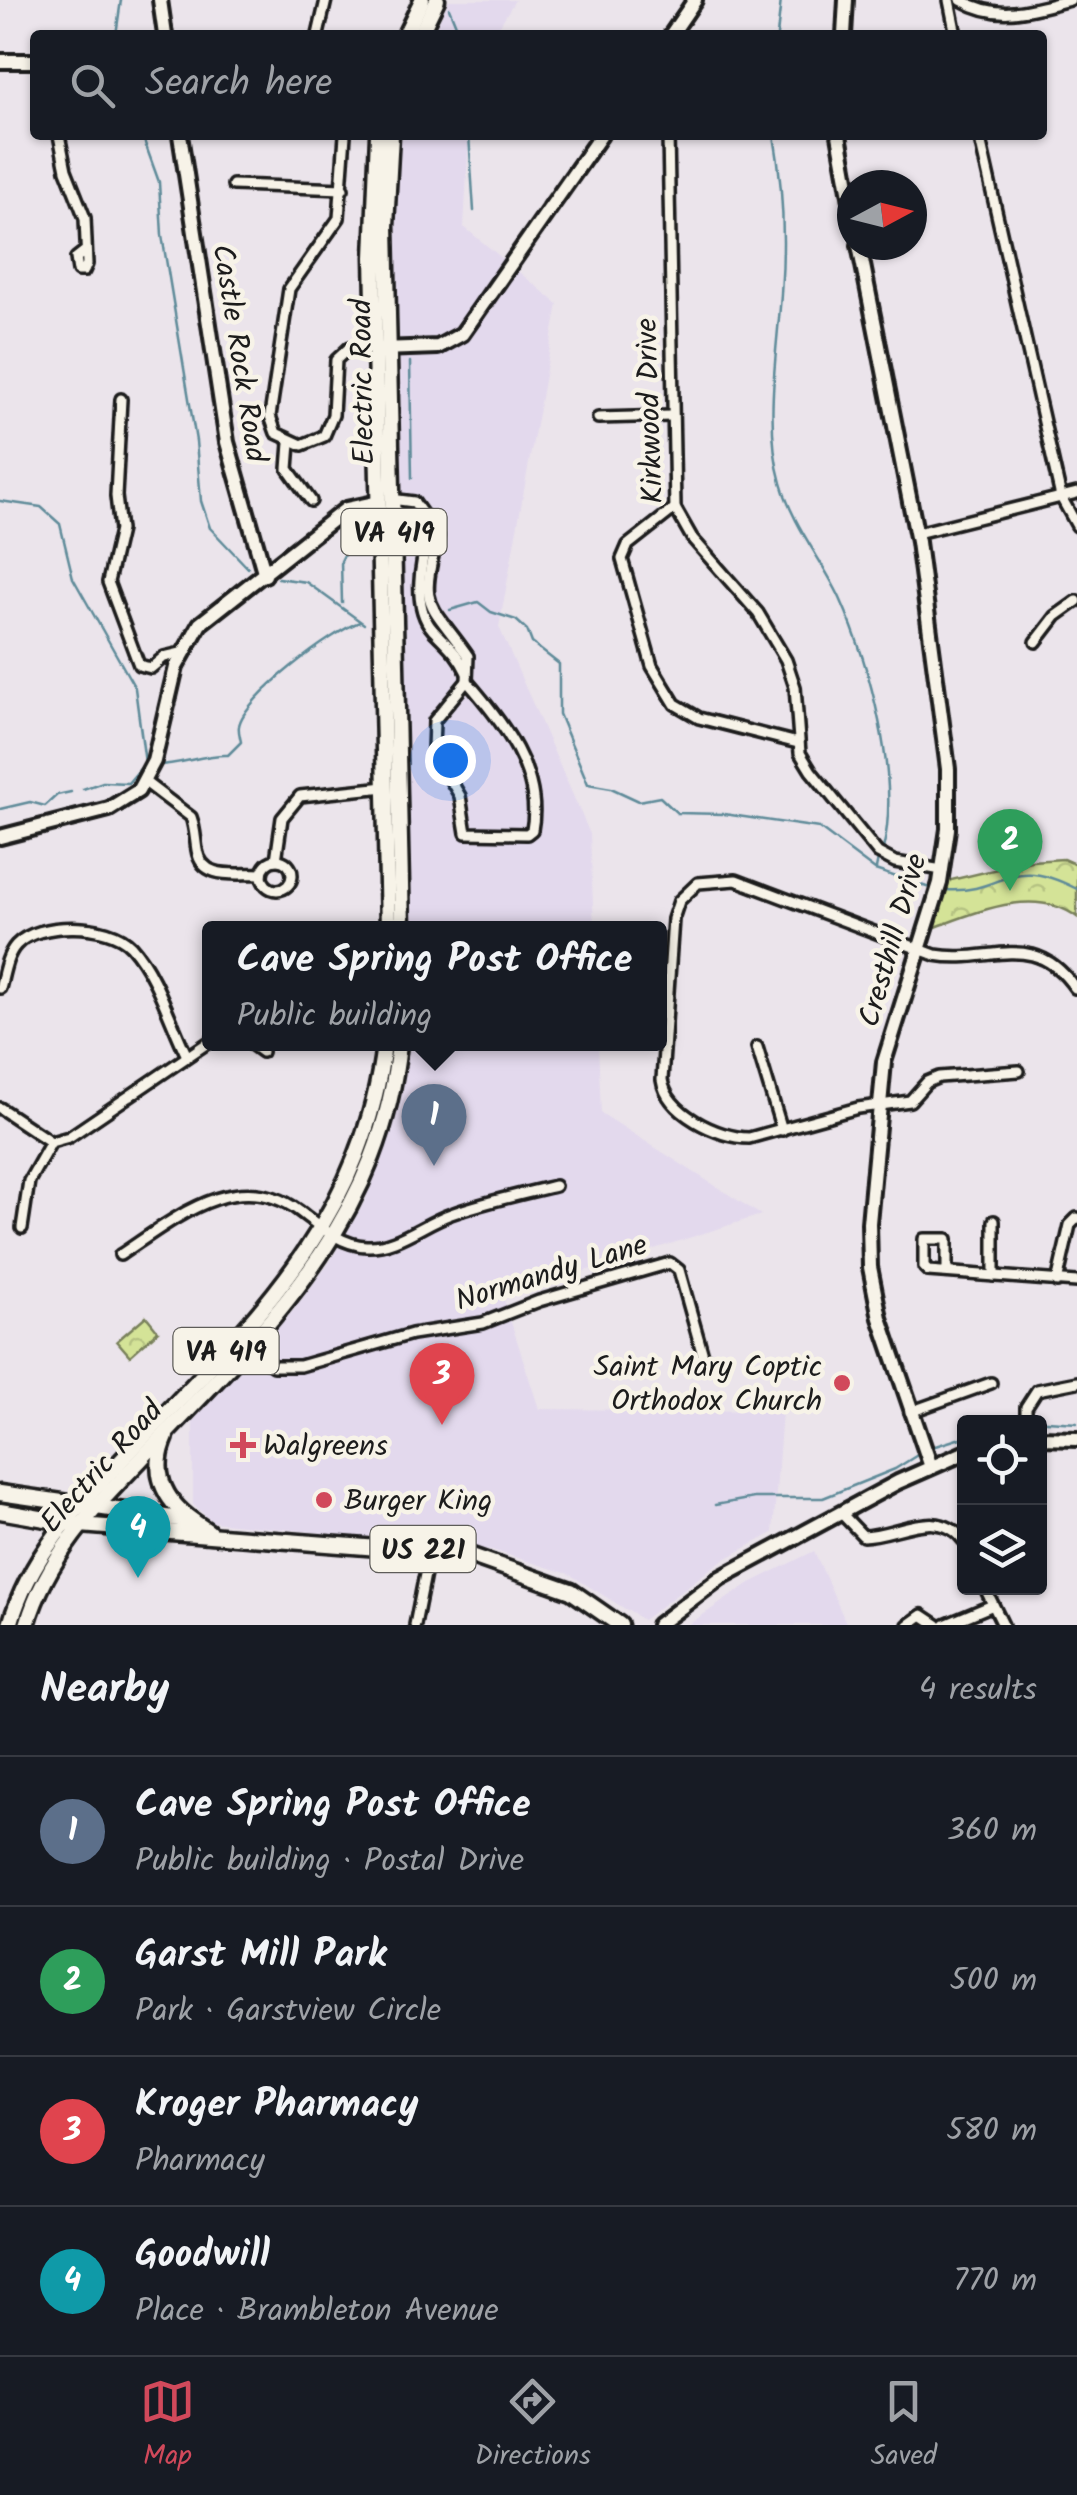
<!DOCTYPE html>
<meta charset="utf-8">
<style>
:root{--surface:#171b24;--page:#20242c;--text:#f1f3f6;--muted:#9ea1a6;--line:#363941;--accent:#d1495b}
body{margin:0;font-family:Kalam,sans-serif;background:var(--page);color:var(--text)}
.controls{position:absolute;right:30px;bottom:30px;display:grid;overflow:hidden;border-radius:10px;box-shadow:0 2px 8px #0004}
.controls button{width:90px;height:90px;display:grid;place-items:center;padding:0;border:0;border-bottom:2px solid var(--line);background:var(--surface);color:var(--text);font:50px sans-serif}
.compass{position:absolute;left:837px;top:170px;width:90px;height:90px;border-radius:50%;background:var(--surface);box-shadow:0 2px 8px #0004;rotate:83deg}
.you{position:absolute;left:450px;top:760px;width:35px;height:35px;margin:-25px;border:8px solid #fff;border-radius:50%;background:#1a73e8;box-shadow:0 0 0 15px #1a73e833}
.badge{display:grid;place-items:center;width:65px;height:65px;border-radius:50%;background:var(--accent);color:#fff;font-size:32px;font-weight:700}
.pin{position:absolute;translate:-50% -82px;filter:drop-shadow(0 2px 5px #0008)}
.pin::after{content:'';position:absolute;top:52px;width:35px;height:30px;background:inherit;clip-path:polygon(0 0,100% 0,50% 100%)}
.popup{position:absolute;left:202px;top:921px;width:465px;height:130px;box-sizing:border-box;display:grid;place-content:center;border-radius:10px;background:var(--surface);filter:drop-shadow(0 2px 8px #0005);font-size:32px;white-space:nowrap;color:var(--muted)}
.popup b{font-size:38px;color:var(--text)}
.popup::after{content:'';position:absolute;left:50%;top:100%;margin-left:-20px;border:20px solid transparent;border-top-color:var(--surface)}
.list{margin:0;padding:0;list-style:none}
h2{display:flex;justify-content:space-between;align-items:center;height:130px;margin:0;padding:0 40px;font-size:42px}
h2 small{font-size:32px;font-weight:400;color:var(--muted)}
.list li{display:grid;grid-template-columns:65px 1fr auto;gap:30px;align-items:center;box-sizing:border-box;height:150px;padding:0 40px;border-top:2px solid var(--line)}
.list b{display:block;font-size:38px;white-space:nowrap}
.list p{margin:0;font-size:32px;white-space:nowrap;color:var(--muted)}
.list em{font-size:32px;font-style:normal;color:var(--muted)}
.icon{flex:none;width:55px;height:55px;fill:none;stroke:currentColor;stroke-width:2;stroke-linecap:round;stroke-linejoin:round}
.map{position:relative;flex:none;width:1077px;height:1625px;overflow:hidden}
.search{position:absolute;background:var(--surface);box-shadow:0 2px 8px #0004;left:30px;right:30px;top:30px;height:110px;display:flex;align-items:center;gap:25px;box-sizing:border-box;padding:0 35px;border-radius:10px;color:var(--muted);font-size:38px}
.sheet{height:730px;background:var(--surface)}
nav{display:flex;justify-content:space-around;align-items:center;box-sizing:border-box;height:140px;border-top:2px solid var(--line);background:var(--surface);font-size:28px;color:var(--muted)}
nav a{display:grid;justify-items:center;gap:5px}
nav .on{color:var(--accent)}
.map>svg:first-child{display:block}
.built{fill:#e3d9ed}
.park{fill:url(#park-crowns);stroke:#78805a;stroke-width:2.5}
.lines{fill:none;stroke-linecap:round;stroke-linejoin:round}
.stream{stroke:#5f8b99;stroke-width:2.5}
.street-casing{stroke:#1c1c1c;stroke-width:16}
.secondary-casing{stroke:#1c1c1c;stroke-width:20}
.primary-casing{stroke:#1c1c1c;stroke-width:21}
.street{stroke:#f7f3e8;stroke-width:9}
.secondary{stroke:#f7f3e8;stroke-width:12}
.primary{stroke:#f7f3e8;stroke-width:14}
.poi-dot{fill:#d1495b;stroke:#f7f3e8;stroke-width:4}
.labels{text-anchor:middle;stroke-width:9;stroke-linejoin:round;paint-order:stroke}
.shield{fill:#f7f3e8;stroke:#5e5c59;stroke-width:2.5}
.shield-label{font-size:28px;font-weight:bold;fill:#1c1c1c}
.street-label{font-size:30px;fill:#1c1c1c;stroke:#f7f3e8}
.poi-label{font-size:30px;fill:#1c1c1c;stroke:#f7f3e8;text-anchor:start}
</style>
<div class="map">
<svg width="1077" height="1625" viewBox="0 0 1077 1625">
<defs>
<pattern id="park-crowns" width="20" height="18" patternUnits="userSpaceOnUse" patternTransform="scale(2.5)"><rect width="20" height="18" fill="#d4e397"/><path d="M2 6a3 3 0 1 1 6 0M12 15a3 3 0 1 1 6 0" fill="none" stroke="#b5c282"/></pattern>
</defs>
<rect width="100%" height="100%" fill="#ebe4eb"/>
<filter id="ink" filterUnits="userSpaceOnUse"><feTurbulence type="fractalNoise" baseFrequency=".01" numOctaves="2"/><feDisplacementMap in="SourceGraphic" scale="20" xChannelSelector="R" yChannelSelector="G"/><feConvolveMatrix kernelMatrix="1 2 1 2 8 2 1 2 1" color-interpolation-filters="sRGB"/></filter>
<g filter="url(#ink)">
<g class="built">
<polygon points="449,0 515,0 494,35 432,35"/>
<polygon points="402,135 469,135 464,227 558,304 499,627 590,834 594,928 412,928 395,179"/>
<polygon points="410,1044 598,1044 601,1113 761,1215 503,1297 539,1409 782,1411 773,1533 721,1561 643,1620 569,1574 492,1550 213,1522 193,1505 193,1421 292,1312 329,1263 366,1199 401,1096"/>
<polygon points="814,1551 847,1625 688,1625 750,1583"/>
</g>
<g class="park">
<path d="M1063,859L1077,865V917C1035,886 977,912 933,928L947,881L1031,861Z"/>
<polygon points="146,1316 158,1331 130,1356 117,1341"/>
</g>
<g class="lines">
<g class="stream">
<polyline points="449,8 460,35"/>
<polyline points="116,35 121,0"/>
<polyline points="777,35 781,0"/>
<polyline points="142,135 159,182 162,235 196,441 201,501 210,528 248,568"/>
<polyline points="469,135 474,211"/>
<path d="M774,135C783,187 785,241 781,294C777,354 764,424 781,483C793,526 821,558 840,598C869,663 901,778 883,849"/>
<polyline points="410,362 412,478"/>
<polyline points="0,501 41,507 60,524 73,578 135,688 145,763"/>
<polyline points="278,578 306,582 364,624"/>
<polyline points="342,603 341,561 366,511"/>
<polyline points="450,610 478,602 491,612 516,620 527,630 532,643 559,664 559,714 588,784 611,788 639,801 660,797 677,813 724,814 819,828 875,870 933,889"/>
<path d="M156,765C182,765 202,754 228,755L241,742C240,736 238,731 239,726C243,698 334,630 360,622"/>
<polyline points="83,789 103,782 128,783 144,764"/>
<polyline points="0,809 30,802 45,806 57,795 71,792"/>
<polyline points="876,869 878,859"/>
<path d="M946,890C1006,894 1006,852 1077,889"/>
<polyline points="1032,1420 1077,1423"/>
<polyline points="932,1447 964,1437"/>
<polyline points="715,1505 754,1498 823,1498 895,1469 919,1454"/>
</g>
<g class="street-casing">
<g id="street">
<polyline points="949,0 956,35"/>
<path d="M961,0C1000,22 1029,10 1070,0"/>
<polyline points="318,35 326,0"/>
<polyline points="59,135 66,170 85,218 87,264 84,271 78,271 76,258 85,251"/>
<polyline points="345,135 339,218 289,289 270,416 276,433 302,445 324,436 333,415 336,360 350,347 375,349"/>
<polyline points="668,135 675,508 692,538 758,613 786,660 795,687 800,753 811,771 878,853 895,862 942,870"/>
<polyline points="979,135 1061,497 1077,526"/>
<polyline points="233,185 343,189"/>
<polyline points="121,399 116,496 120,530 108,582 139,665 151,668 164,657 181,653"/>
<polyline points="598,418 671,416"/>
<polyline points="290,443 288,469 311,501"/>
<path d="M391,499L414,502L438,536C418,610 429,600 468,656L467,681"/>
<path d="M390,507L421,525L429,536C420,563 412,607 433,630C447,645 458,653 467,673"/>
<polyline points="675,508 628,545 622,559 652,666 675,704 699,718 798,743"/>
<polyline points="917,533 1077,493"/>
<polyline points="1036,642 1056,616 1077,601"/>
<path d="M467,681C502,722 543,772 532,830L527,834L466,833L460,796L433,750L434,721Z"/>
<path d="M145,782L191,817C195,828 195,838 197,850C202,882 239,872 262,874"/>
<polyline points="276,860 282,818 300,796 385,787"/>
<circle cx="277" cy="875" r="15"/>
<path d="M0,988C4,974 6,956 16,945C38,921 109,922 131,946C157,975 170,1022 187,1056"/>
<polyline points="251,1044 262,1052"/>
<polyline points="757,1047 782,1130"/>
<path d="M1019,1071L939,1077L927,1082L910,1101L858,1108L749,1138C718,1138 667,1113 662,1080L673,919L679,901L698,883L736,880L935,955C991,965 1033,928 1075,988"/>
<polyline points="0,1108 51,1142"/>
<polyline points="22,1228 29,1181 51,1142 69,1137 209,1042"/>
<path d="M120,1255C173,1220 237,1165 299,1211C318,1225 341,1245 366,1246C396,1248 424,1223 451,1214C485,1202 521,1194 555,1186"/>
<polyline points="947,1272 947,1239 924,1239 924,1267 928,1271 1077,1282"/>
<polyline points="994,1276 994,1221"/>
<polyline points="1057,1282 1070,1225 1077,1218"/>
<polyline points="244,1343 273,1366 300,1366 412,1334 483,1323 539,1301 670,1263 679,1270 704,1359"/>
<polyline points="910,1412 991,1383"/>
<polyline points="1026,1422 1026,1407 1037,1390 1077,1382"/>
<path d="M841,1513L863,1536C896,1536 939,1505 964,1541"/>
<polyline points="985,1588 1003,1625"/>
<polyline points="415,1625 430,1549"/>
<polyline points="908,1625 922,1615 937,1625"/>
<polyline points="945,1625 993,1605"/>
</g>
</g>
<g class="secondary-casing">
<g id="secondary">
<polyline points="160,0 165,35"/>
<polyline points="671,35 695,0"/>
<polyline points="844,35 846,0"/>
<polyline points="0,61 35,61"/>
<polyline points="180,135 227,442 265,575"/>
<polyline points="839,135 852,207"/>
<polyline points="859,245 918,542 948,769 948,829 940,883 884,1062 869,1223 870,1267 880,1318 931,1467"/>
<polyline points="381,349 438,347 462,334 601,135"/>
<polyline points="0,837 109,809 138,791 154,761 176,667 200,624 346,509 379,502"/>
<polyline points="1040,1438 1077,1439"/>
<polyline points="658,1625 720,1578 898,1482 964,1453"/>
</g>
</g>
<g class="primary-casing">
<g id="primary">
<polyline points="405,35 422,0"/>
<polyline points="420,35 437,0"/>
<polyline points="378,135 373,257 388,928"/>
<polyline points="391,135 386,226 402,928"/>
<path d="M166,1437C151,1471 162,1499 193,1521"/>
<polyline points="0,1493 193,1521 209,1532"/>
<polyline points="0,1511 80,1525 469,1555 571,1591 620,1625"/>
<path d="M10,1625C31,1551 83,1501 134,1447C251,1324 363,1222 384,1044"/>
<path d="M27,1625C48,1553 98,1504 148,1452C265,1330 381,1222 399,1044"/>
</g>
</g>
<use href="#street" class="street"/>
<use href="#secondary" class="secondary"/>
<use href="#primary" class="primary"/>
</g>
</g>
<g class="poi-dot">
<circle cx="842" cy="1383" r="10"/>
<path d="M238 1430h10v10h10v10h-10v10h-10v-10h-10v-10h10z"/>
<circle cx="324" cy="1500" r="10"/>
</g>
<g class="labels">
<g class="shield">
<rect x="341.5" y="509" width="105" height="46" rx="8"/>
<rect x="173.5" y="1328" width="105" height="46" rx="8"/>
<rect x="370.5" y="1526" width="105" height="46" rx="8"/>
</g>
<g class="shield-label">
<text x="394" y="542">VA 419</text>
<text x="226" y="1361">VA 419</text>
<text x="423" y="1559">US 221</text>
</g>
<g class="street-label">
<text transform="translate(240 353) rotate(81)" y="10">Castle Rock Road</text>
<text transform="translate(362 382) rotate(-91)" y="10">Electric Road</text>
<text transform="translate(649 411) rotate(-92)" y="10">Kirkwood Drive</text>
<text transform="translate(892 940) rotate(-74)" y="10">Cresthill Drive</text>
<text transform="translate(551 1272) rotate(-17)" y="10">Normandy Lane</text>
<text transform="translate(101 1466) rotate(-48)" y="10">Electric Road</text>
</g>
<g class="poi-label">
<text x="822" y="1376" text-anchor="end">Saint Mary Coptic<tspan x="822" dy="34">Orthodox Church</tspan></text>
<text x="263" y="1455">Walgreens</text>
<text x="344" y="1510">Burger King</text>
</g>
</g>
</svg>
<div class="controls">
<button><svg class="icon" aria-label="locate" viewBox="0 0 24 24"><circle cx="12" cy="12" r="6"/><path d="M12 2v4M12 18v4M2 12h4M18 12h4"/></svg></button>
<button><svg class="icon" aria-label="layers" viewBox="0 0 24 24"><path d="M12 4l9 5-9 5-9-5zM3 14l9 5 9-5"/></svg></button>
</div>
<svg class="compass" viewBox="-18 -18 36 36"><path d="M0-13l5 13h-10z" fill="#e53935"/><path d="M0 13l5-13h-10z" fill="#9ea1a6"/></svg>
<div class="you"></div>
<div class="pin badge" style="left:434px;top:1166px;background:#5c6f8a">1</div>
<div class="popup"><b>Cave Spring Post Office</b>Public building</div>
<div class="pin badge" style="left:1010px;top:891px;background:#2e9e5b">2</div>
<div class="pin badge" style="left:442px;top:1425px;background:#e0444e">3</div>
<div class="pin badge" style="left:138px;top:1578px;background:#0f9aa8">4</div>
<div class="search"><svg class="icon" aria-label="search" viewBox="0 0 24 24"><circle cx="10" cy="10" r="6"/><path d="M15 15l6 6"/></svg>Search here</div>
</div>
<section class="sheet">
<h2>Nearby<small>4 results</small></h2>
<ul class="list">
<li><span class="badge" style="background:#5c6f8a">1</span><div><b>Cave Spring Post Office</b><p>Public building · Postal Drive</p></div><em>360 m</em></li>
<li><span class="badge" style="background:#2e9e5b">2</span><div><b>Garst Mill Park</b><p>Park · Garstview Circle</p></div><em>500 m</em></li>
<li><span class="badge" style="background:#e0444e">3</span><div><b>Kroger Pharmacy</b><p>Pharmacy</p></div><em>580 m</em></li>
<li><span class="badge" style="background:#0f9aa8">4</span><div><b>Goodwill</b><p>Place · Brambleton Avenue</p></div><em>770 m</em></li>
</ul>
</section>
<nav>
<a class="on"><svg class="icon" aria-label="map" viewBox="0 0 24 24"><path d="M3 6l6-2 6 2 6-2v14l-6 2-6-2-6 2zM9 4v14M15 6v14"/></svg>Map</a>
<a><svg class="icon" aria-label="directions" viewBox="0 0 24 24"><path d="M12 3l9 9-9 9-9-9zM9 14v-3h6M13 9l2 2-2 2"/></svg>Directions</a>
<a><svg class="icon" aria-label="saved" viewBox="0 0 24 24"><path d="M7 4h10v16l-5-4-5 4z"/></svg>Saved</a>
</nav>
